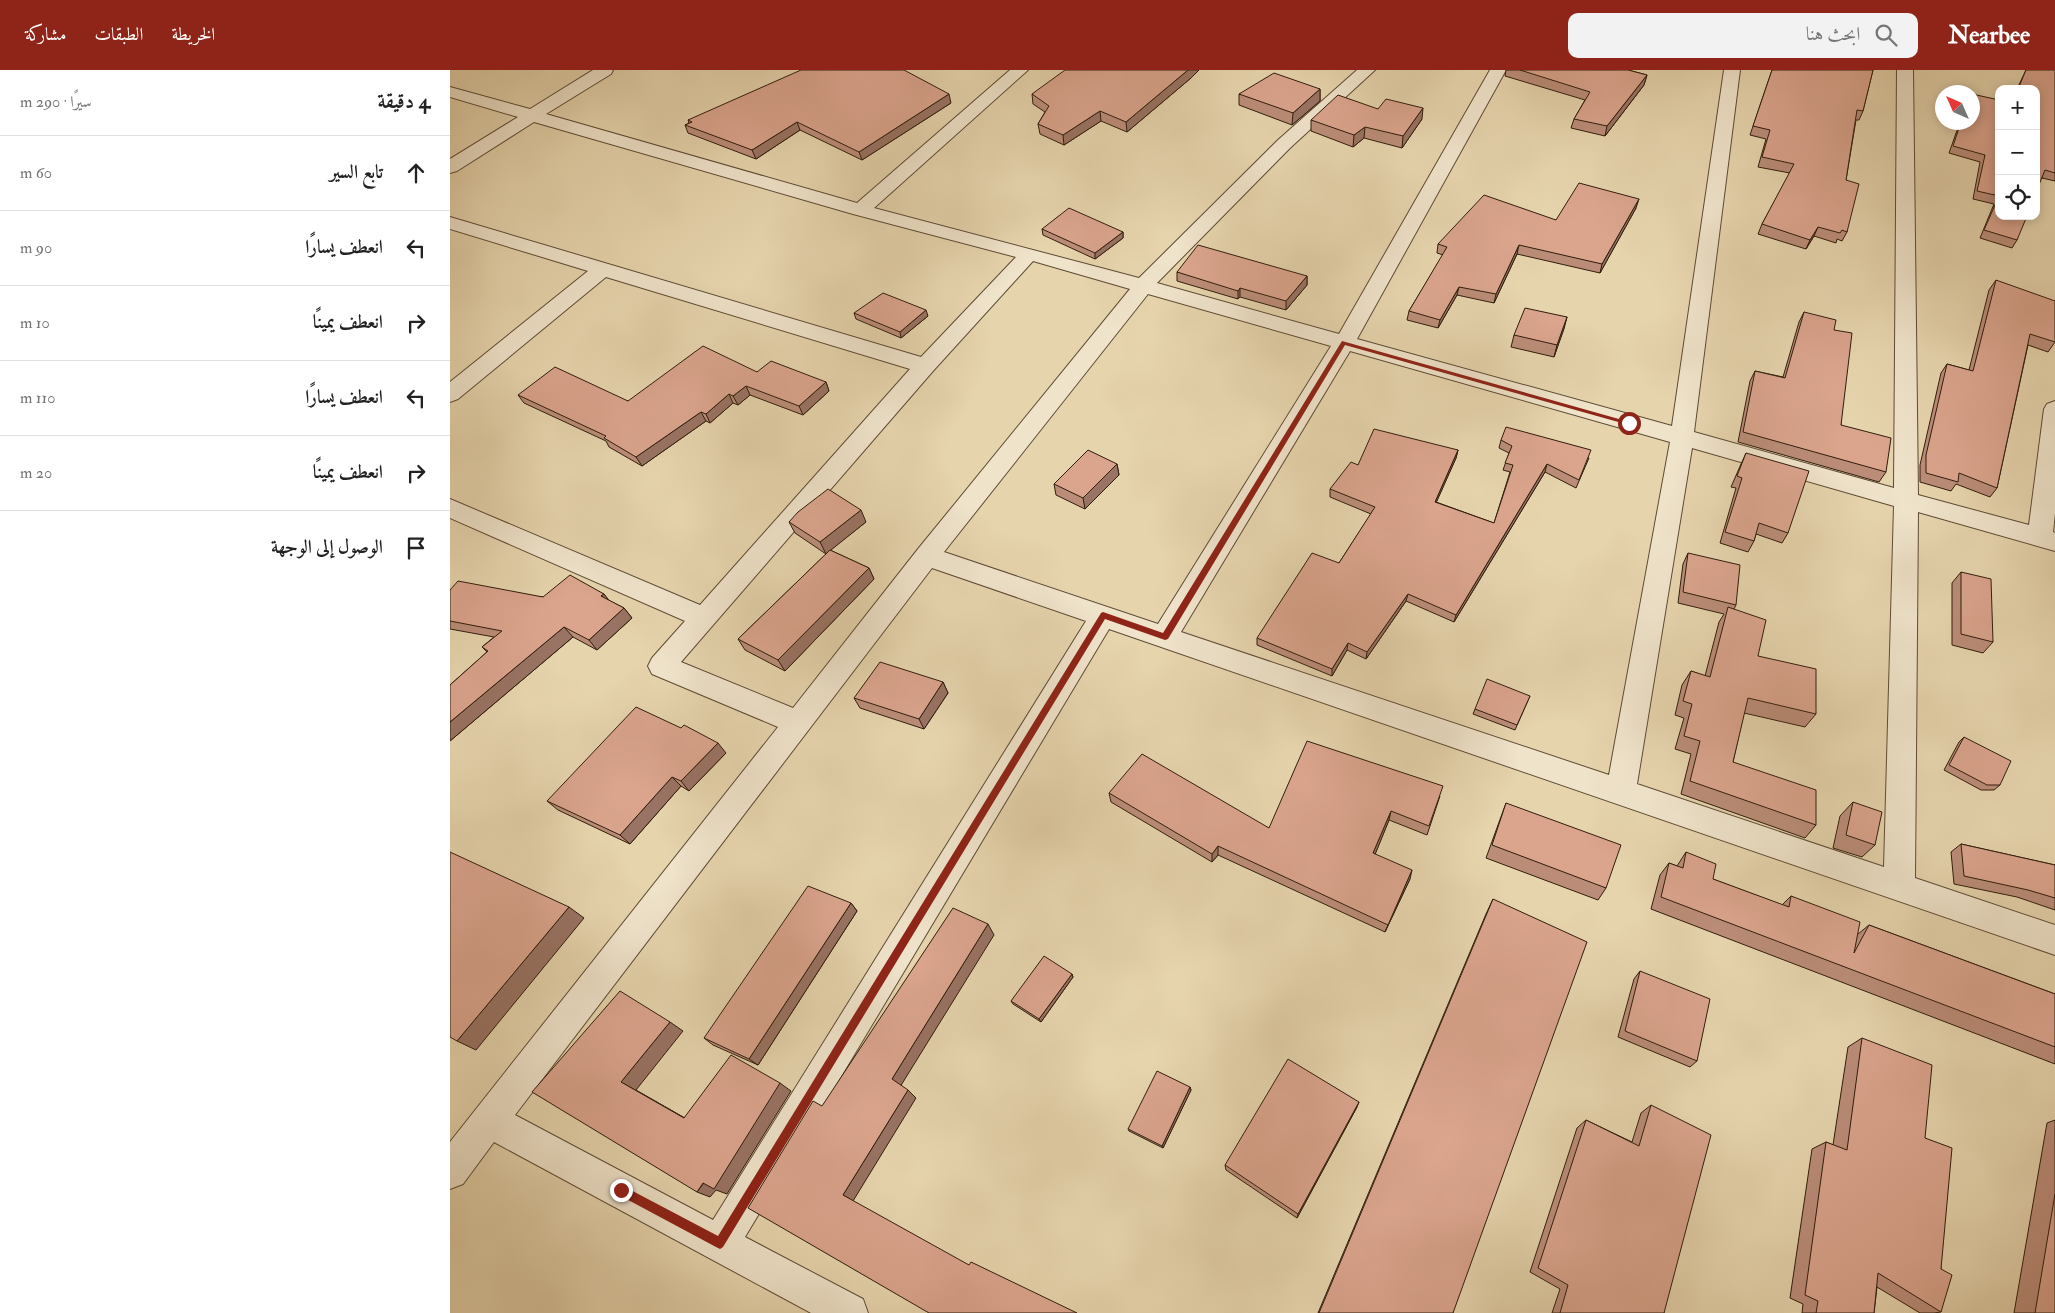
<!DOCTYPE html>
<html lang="ar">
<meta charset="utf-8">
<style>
:root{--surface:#fff;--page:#f2f2f2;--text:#222;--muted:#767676;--line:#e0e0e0;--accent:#8f2418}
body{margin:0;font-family:"IM FELL Double Pica",Amiri,serif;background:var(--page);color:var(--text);direction:rtl}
.controls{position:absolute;right:15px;top:15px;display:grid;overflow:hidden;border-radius:10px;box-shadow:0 2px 12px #0003}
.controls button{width:45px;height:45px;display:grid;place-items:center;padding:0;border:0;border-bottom:1px solid var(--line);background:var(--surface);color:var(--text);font:25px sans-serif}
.compass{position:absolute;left:1485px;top:15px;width:45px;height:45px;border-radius:50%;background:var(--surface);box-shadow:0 2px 12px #0003;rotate:315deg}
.stop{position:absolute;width:15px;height:15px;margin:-11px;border:4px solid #8f2418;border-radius:50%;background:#fff}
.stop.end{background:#8f2418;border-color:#fff;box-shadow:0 1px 5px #0008}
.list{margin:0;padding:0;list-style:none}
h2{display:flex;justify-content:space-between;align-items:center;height:65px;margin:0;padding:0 20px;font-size:21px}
h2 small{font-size:16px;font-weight:400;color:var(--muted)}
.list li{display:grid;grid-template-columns:32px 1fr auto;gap:15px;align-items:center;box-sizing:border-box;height:75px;padding:0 20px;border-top:1px solid var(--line)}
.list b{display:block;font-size:19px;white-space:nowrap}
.list em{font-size:16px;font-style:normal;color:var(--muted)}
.icon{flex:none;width:28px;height:28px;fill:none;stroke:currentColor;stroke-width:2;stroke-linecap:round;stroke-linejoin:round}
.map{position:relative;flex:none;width:1605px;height:1243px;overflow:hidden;direction:ltr}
header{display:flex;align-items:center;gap:30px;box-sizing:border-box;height:70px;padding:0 25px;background:var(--accent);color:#fff}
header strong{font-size:24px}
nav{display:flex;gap:28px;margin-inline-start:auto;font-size:18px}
.search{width:350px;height:45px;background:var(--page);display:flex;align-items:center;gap:12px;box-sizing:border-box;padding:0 18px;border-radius:10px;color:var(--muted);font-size:19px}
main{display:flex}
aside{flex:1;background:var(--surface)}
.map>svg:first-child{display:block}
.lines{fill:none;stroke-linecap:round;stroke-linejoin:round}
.minor-casing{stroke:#5e4b34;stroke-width:2}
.minor{fill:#efe3ca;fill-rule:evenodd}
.wall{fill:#bb8d79;stroke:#301d0c}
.shaded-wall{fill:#997363;stroke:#301d0c}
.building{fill:#daa48d;stroke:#301d0c}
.route{fill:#8f2418}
</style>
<header>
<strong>Nearbee</strong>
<div class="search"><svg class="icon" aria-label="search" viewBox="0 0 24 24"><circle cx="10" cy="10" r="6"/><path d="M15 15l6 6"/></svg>ابحث هنا</div>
<nav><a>الخريطة</a><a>الطبقات</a><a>مشاركة</a></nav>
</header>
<main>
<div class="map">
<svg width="1605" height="1243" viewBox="0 0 1605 1243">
<rect width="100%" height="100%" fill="#e6d4ad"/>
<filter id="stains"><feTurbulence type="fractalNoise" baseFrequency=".004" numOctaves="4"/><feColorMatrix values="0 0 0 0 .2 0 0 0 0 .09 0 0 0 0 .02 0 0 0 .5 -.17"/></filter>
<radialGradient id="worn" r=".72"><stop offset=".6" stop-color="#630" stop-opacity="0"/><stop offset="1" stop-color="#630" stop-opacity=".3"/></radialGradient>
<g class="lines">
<g class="minor-casing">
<path id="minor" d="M143,0H163L161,4L96,44L407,133L560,0H578L424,138L689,208L828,70L907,0H925L840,78L707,213L889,264L1040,0H1056L907,269L1222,356L1274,0H1290L1244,362L1444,418L1447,0H1463L1468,425L1579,455L1594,339L1597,334L1605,331V443L1603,462L1605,463V481L1468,442L1465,808L1605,855V885L659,559L295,1167L413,1229L418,1243H361L44,1072L13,1114L0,1119V1072L328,657L202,604L198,596L202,588L235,551L0,448V429L250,535L460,299L156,207L8,329L0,332V312L138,201L0,159V147L471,287L566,187L403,144L84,52L7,101L0,103V89L68,47L0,27V17L80,39ZM583,191L680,219L468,479L343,638L231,592L483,301ZM698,224L881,276L708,554L494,482ZM900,281L1220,372L1159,705L731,562ZM1242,378L1444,436L1434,797L1187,714ZM482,498L636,551L263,1150L65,1045Z"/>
</g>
<use href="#minor" class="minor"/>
</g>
<g class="wall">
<polygon points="1056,0 1178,0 1197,5 1194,15 1155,66 1121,58 1124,49 1135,30 1055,6"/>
<polygon points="1322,0 1423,0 1413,41 1409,50 1406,50 1396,110 1397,162 1392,171 1387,169 1386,173 1364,166 1356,179 1308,164 1312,154 1340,103 1308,97 1316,69 1300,65"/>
<polygon points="1576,0 1605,0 1605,111 1592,108 1586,19 1567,19"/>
<polygon points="741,8 677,62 651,51 614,75 590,64 588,54 595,42 583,34 582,24"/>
<polygon points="870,19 870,31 842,55 789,35 789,24"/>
<polygon points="501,33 412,90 350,60 306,89 238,63 235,55 239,53 238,50"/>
<polygon points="928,39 972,49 952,78 914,68 903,77 861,61 861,50"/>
<polygon points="1510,52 1522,52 1567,170 1562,178 1530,168 1544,134 1523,129 1530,92 1499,83"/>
<polygon points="1186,138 1150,203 1067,184 1044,233 1007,225 988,258 957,250 959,241 993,185 987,183 988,174 1106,150"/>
<polygon points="592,159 673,162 673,168 645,189 593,165"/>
<polygon points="727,202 857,206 857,215 836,240 790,227 788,229 727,211"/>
<polygon points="1546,210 1605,272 1598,282 1578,275 1547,418 1540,427 1506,414 1501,421 1470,412 1470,395 1491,303 1497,294 1519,300 1539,220"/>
<polygon points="1354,242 1384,260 1391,355 1436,402 1429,412 1288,372 1300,311 1305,301 1333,307 1349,252"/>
<polygon points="404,243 478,246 451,268 406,249"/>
<polygon points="1117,247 1104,287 1061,277 1064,265"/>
<polygon points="307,302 376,312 379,321 353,345 300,325 288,335 283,333 260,353 256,351 192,396 159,377 156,371 74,333 68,325 178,331"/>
<polygon points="1051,370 1139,388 1126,418 1095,402 1004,552 956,531 916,589 897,580 882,606 807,575 807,568 889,493 921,444 880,427 880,419 908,395 1008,380 1006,388 986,432 1044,453 1060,402 1053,400 1059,383 1049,378"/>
<polygon points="1296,383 1338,463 1332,473 1306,464 1304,471 1298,482 1270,473 1286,418 1281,417 1291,394"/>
<polygon points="667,394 669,405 635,439 606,425 604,414"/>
<polygon points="339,452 416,452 380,480 419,498 424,509 335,601 295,580 288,569 376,484 345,463"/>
<polygon points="1238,483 1286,535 1284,539 1308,586 1366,644 1355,657 1294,643 1283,692 1366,755 1355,768 1231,724 1241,684 1225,679 1234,648 1225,645 1232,615 1241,601 1255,606 1269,552 1274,544 1228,533 1233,494"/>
<polygon points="1511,502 1543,572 1533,583 1502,575 1502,513"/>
<polygon points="0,520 93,527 154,524 158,530 174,538 182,548 147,580 123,567 0,671 0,615 37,582 32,577 44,567 0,559"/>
<polygon points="493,612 498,623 474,659 410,638 404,628"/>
<polygon points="1080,626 1065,660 1023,644 1025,639"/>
<polygon points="1514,667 1550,715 1544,720 1531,720 1494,700 1509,672"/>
<polygon points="276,683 239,721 231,716 180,774 108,740 97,731"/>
<polygon points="659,723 819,758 990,726 977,765 939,750 925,784 960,809 935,862 768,785 762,792 661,732"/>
<polygon points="1403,732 1425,775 1412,787 1383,778 1390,746"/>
<polygon points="1056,733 1156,818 1148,830 1036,788"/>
<polygon points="1511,774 1605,795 1605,840 1567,827 1504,814 1501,782"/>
<polygon points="1236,782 1263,809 1332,835 1341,826 1408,864 1419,855 1605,924 1605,994 1201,839 1210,805 1219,793 1227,796"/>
<polygon points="1043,829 1003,1243 868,1243 1036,844"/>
<polygon points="401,833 407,841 308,995 263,975 254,968"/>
<polygon points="1190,901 1247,991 1240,997 1168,967 1184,909"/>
<polygon points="622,904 623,907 591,952 563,934 561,931"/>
<polygon points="1412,968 1475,1068 1491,1199 1491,1242 1484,1243 1470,1243 1427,1217 1424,1243 1352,1243 1353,1234 1340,1228 1362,1079 1376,1072 1383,1075 1398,977"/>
<polygon points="740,1017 741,1020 713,1078 679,1061 678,1059"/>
<polygon points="1201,1035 1214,1243 1102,1243 1110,1219 1080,1202 1127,1058 1136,1050 1182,1072 1191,1043"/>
<polygon points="907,1037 847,1148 776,1100 775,1095"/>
<polygon points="1605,1050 1605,1243 1564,1243 1597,1053"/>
</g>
<g class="shaded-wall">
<polygon points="738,0 749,0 741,8 677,62 676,52"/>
<polygon points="1197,5 1194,15 1155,66 1157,56"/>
<polygon points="870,19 870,31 842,55 843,43"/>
<polygon points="499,24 501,33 412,90 409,82"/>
<polygon points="973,38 972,49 952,78 953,66"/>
<polygon points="650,41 651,51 614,75 613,65"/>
<polygon points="347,52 350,60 306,89 302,80"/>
<polygon points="915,57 914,68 903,77 904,65"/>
<polygon points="1189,129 1186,138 1150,203 1152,194"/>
<polygon points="1368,157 1364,166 1356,179 1360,170"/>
<polygon points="673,162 673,168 645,189 645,183"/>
<polygon points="1069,175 1067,184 1044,233 1046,224"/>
<polygon points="857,206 857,215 836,240 836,231"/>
<polygon points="1009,217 1007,225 988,258 990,250"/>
<polygon points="790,218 790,227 788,229 788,221"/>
<polygon points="476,240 478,246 451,268 450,262"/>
<polygon points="1117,247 1114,259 1104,287 1107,275"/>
<polygon points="376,312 379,321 353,345 349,336"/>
<polygon points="296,316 300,325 288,335 283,326"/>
<polygon points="279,324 283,333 260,353 256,344"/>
<polygon points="251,342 256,351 192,396 186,387"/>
<polygon points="1008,380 1006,388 983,440 985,432"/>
<polygon points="667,394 669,405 635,439 633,428"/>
<polygon points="1097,394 1095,402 1004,552 1006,545"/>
<polygon points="411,440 416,452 376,484 370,472"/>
<polygon points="419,498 424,509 335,601 328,590"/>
<polygon points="154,524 162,534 151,526"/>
<polygon points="958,524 956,531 916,589 917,582"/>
<polygon points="174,538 182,548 147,580 139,570"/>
<polygon points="114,557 123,567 0,671 0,652"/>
<polygon points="898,573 897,580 882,606 882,599"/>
<polygon points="493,612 498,623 474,659 469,649"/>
<polygon points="268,673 276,683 239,721 231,711"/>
<polygon points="222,707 231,716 180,774 170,765"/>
<polygon points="941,741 939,750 922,792 923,783"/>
<polygon points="768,776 768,785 762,792 762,784"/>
<polygon points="962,800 960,809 935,862 938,855"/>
<polygon points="401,833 407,841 308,995 299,989"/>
<polygon points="119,837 134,848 26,980 7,971"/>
<polygon points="538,854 544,865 450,1017 442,1009"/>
<polygon points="622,904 623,907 591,952 589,949"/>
<polygon points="220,952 233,961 186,1020 247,1055 171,1012"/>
<polygon points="330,1013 341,1021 277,1124 266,1120 260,1127 247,1122"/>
<polygon points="740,1017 741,1020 713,1078 712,1076"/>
<polygon points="458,1020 466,1028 403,1131 393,1125"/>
<polygon points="909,1032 907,1037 847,1148 848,1144"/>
</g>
<g class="building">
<polygon points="351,0 454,0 499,24 409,82 347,52 302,80 235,55 242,52 238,50"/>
<polygon points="615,0 738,0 676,52 650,41 613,65 588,54 599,36 582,24"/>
<polygon points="1070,0 1178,0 1197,5 1157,56 1124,49 1140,22"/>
<polygon points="1322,0 1423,0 1413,41 1407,40 1396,110 1409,114 1397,162 1392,160 1390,163 1368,157 1360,170 1312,154 1344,94 1312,87 1320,60 1303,56"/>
<polygon points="1576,0 1605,0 1605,103 1595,100 1586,122 1586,19 1568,19"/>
<polygon points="824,3 870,19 843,43 789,24"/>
<polygon points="1522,24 1549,30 1549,146 1577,146 1567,170 1534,160 1549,126 1527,121 1535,85 1503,76 1511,52 1522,52"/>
<polygon points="888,25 928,39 936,29 973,38 953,66 915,57 904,65 861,50"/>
<polygon points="1129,113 1189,129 1152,194 1069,175 1046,224 1009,217 990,250 959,241 997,177 988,174 1034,125 1106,150"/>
<polygon points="619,138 673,162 645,183 592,159"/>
<polygon points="748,175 857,206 836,231 790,218 788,221 727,202"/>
<polygon points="1546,210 1605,231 1605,272 1580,264 1547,418 1509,403 1508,412 1476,403 1476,385 1497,294 1523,301"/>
<polygon points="433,223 476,240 450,262 404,243"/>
<polygon points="1075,238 1117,247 1107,275 1064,265"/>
<polygon points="1354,242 1386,250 1384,260 1402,263 1391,355 1441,368 1436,402 1293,362 1305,301 1335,308"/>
<polygon points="253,276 307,302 321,291 376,312 349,336 296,316 283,326 279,324 256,344 251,342 186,387 154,368 156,366 68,325 105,297 178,331"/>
<polygon points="1056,357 1141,380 1129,410 1097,394 1006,545 958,524 917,582 898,573 882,599 807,568 862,483 889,493 925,437 880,419 901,392 908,395 924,359 1008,380 985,432 1044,453 1063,395 1055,393 1062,376 1051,370"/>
<polygon points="638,380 667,394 633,428 604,414"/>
<polygon points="1296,383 1359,401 1338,463 1309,453 1304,471 1275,462 1292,408 1287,406"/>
<polygon points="378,419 411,440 370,472 339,452 348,442"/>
<polygon points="380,480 419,498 328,590 288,569"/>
<polygon points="1238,483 1290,495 1286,535 1233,522"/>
<polygon points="1511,502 1541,509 1543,572 1511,564"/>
<polygon points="120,505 154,524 151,526 174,538 139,570 114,557 0,652 0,615 38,581 32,577 52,561 0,551 0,520 8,511 93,527"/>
<polygon points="1278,537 1316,550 1308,586 1366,599 1366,644 1298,628 1283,692 1366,720 1366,755 1240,711 1250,671 1234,666 1242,634 1233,631 1241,601 1260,607"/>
<polygon points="430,592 493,612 469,649 404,628"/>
<polygon points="1037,609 1080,626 1067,655 1025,639"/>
<polygon points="186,637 231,658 234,655 268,673 231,711 222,707 170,765 97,731"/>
<polygon points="1514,667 1561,691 1550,715 1537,715 1499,695"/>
<polygon points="857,671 993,716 979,756 941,741 923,783 962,800 938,855 768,776 762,784 659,723 692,684 819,758"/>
<polygon points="1403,732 1432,742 1425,775 1396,765"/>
<polygon points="1056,733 1171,775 1156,818 1042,775"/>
<polygon points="1511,774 1605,795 1605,828 1578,820 1514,806"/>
<polygon points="0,782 119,837 7,971 0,967"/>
<polygon points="1236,782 1266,794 1263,809 1339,837 1341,826 1410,852 1404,883 1419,855 1605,924 1605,977 1211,827 1219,793 1233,798"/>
<polygon points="358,816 401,833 299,989 254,968"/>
<polygon points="1043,829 1137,872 1003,1243 869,1243"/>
<polygon points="503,838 538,854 442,1009 458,1020 393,1125 519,1195 521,1192 627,1243 479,1243 298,1138 363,1031 372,1036"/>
<polygon points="594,886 622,904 589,949 561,931"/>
<polygon points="1190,901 1260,929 1247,991 1175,961"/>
<polygon points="170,921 220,952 171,1012 234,1048 281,985 330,1013 264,1119 253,1113 247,1122 82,1022"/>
<polygon points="1412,968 1482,995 1475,1068 1502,1078 1491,1199 1502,1205 1491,1242 1428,1203 1424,1243 1366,1243 1368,1231 1355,1225 1376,1072 1397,1080"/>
<polygon points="838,989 909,1032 848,1144 775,1095"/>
<polygon points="707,1001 740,1017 712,1076 678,1059"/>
<polygon points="1201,1035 1261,1065 1214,1243 1110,1243 1118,1215 1088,1198 1136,1050 1189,1076"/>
<polygon points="1605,1124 1605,1243 1585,1243"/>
</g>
<polygon class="route" points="892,271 1183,353 1179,355 895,275 718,569 715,570 655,549 273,1177 270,1179 266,1177 167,1124 166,1120 167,1117 171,1115 175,1117 268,1166 651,543 653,542 713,563"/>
<rect width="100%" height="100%" filter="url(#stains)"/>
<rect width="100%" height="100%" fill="url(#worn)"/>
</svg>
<div class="controls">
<button>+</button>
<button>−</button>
<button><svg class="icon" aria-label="locate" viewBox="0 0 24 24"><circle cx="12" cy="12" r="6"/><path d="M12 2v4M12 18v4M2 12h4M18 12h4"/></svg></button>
</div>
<svg class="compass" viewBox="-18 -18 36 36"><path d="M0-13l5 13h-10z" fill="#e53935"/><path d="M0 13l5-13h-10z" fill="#767676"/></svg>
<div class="stop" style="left:1179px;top:353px"></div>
<div class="stop end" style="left:171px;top:1120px"></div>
</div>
<aside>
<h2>4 دقيقة<small>سيرًا · 290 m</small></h2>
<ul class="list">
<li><svg class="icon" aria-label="ahead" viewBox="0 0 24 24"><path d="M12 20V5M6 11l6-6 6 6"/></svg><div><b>تابع السير</b></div><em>60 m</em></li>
<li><svg class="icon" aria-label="left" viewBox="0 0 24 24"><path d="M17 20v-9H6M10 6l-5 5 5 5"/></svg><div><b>انعطف يسارًا</b></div><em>90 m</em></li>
<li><svg class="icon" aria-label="right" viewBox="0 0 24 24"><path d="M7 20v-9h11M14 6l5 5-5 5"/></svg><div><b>انعطف يمينًا</b></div><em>10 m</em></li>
<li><svg class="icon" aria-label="left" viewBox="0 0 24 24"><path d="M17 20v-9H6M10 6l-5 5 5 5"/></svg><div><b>انعطف يسارًا</b></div><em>110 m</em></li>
<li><svg class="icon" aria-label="right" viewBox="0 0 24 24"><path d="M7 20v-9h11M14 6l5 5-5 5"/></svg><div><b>انعطف يمينًا</b></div><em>20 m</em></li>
<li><svg class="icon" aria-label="arrive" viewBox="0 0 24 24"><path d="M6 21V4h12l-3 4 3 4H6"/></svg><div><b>الوصول إلى الوجهة</b></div></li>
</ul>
</aside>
</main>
